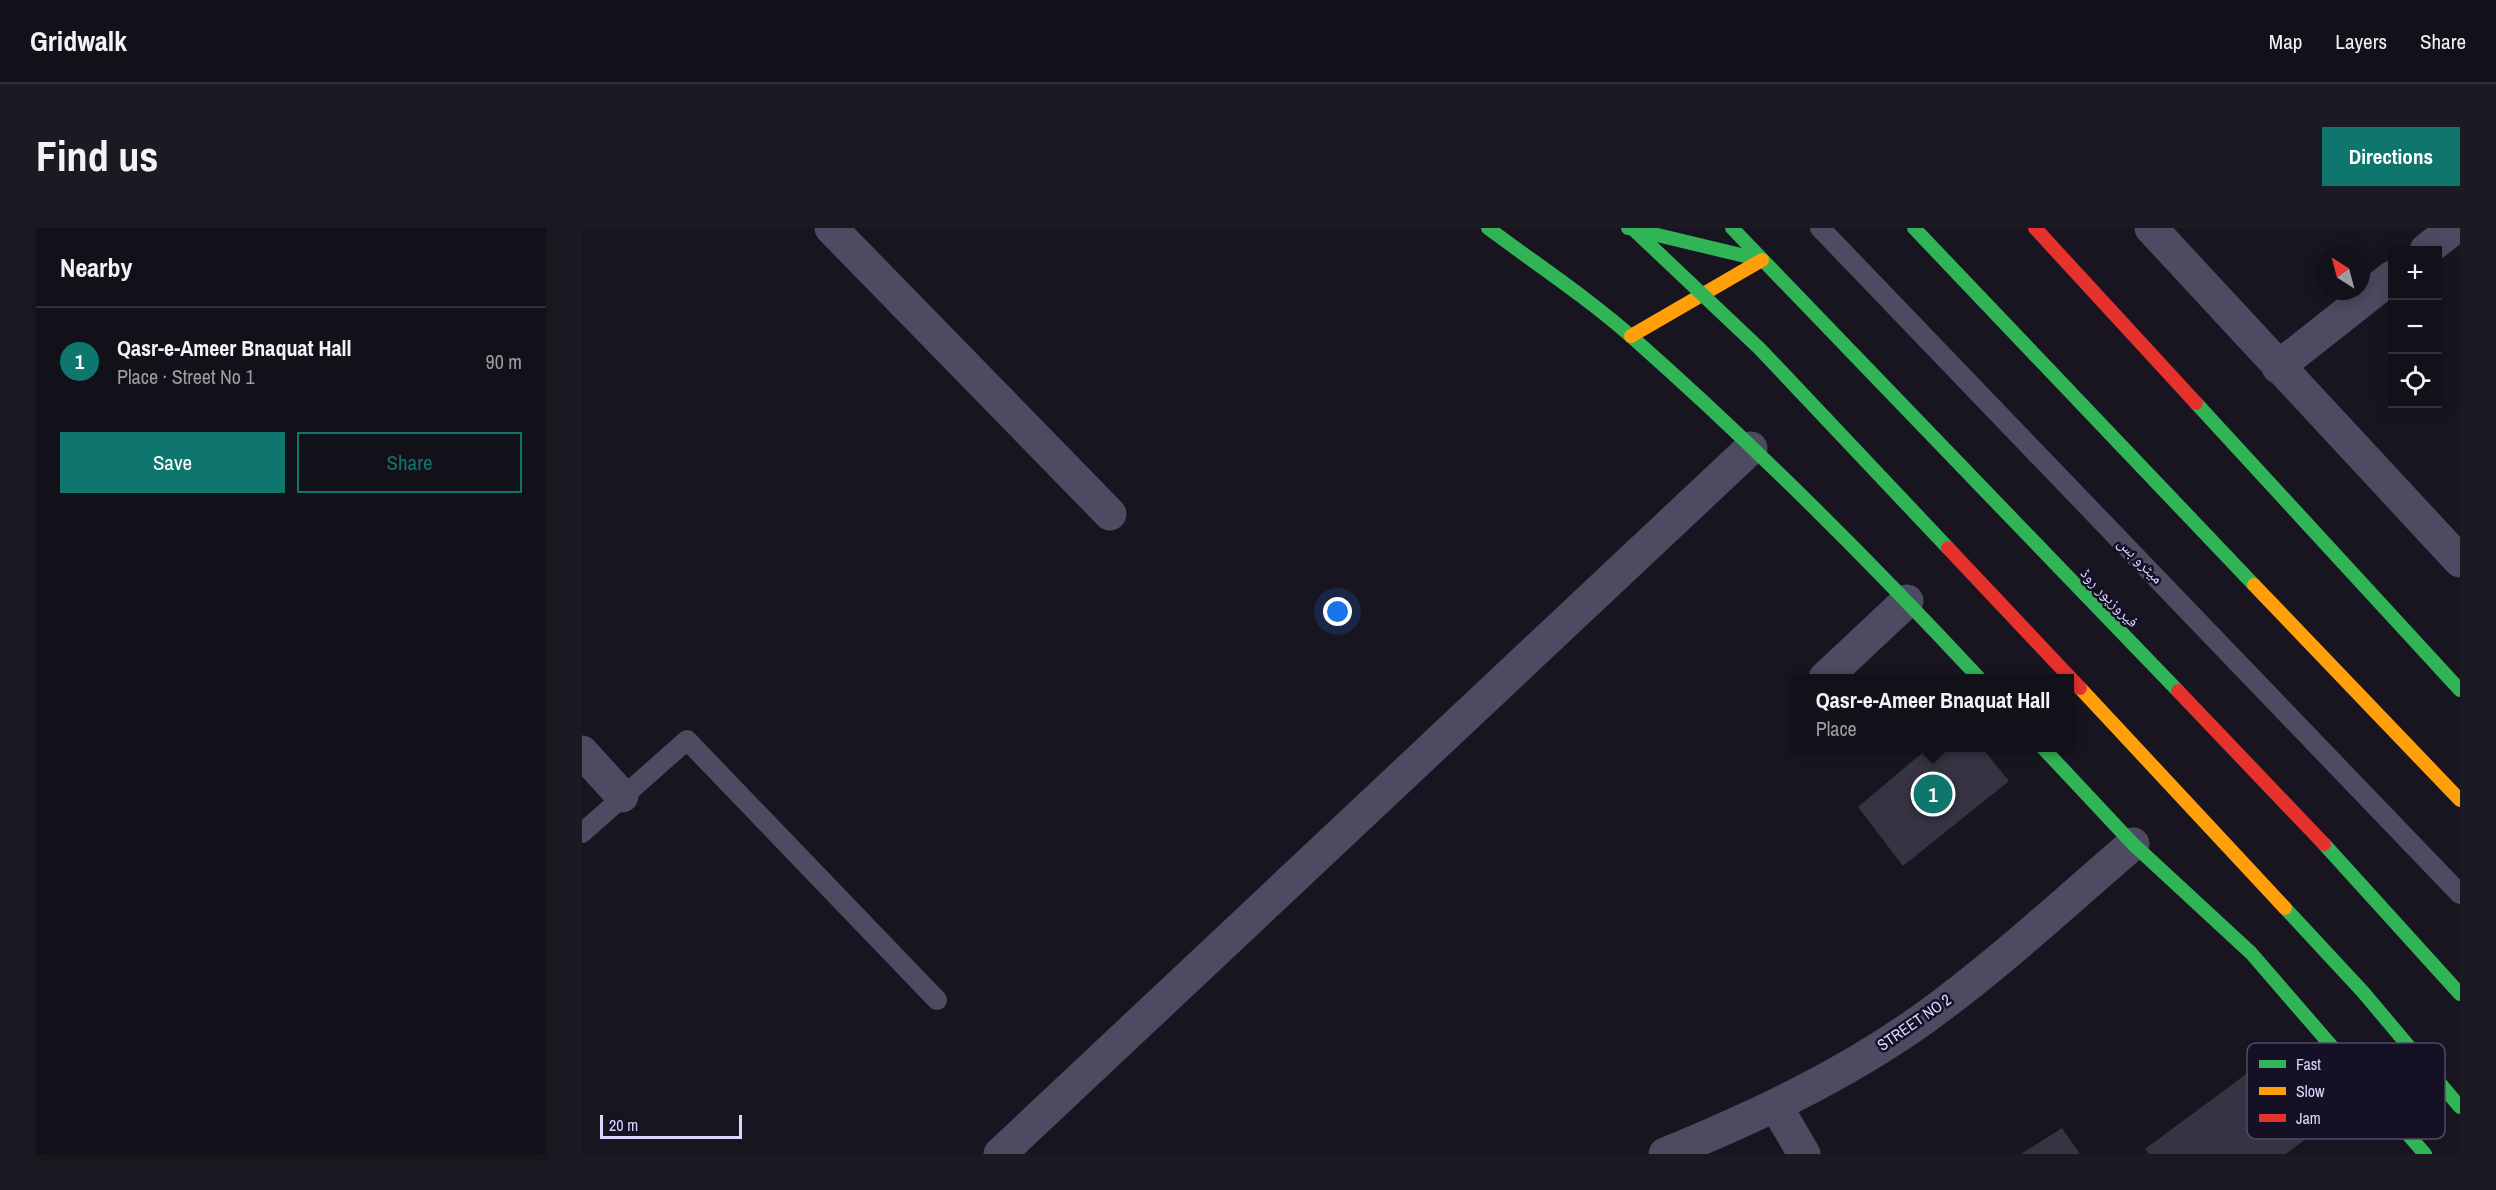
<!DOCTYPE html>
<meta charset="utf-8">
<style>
:root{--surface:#121018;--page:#1b1921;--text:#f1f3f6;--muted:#9c9da2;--line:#313037;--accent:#0f766e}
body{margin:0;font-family:"Archivo Narrow","Noto Naskh Arabic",sans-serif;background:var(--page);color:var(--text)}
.controls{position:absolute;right:18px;top:18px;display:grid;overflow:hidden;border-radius:0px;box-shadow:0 3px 15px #0003}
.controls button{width:54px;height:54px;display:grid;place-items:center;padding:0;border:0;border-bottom:2px solid var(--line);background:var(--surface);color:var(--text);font:30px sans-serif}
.compass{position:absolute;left:1734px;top:18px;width:54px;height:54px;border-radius:50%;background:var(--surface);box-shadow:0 3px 15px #0003;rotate:324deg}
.scale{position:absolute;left:18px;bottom:15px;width:142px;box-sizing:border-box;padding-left:6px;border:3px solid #ddd6fd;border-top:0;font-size:16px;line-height:21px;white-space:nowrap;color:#ddd6fd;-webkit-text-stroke:4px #151025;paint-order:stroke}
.you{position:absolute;left:756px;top:384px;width:21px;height:21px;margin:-15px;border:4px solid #fff;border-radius:50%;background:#1a73e8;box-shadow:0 0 0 9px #1a73e833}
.badge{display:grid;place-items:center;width:39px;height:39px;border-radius:50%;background:var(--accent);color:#fff;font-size:20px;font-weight:700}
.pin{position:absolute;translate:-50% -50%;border:3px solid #fff;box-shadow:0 2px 6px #0006}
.popup{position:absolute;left:1210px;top:446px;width:282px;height:78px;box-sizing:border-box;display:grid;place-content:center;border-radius:0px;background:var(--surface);filter:drop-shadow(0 2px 4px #0005);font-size:20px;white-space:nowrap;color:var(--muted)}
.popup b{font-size:22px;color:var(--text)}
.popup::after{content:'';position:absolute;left:50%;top:100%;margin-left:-12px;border:12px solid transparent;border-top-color:var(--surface)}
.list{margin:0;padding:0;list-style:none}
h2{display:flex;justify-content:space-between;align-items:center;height:78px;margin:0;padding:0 24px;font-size:26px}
h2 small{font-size:20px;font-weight:400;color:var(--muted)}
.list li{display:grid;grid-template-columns:39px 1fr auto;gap:18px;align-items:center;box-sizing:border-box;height:108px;padding:0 24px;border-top:2px solid var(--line)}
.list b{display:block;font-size:22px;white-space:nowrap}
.list p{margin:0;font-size:20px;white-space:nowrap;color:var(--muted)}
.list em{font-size:20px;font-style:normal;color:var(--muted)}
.actions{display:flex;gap:12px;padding:18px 24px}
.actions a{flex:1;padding:14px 0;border:2px solid var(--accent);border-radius:0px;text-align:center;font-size:21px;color:var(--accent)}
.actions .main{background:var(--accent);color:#fff}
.icon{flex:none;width:33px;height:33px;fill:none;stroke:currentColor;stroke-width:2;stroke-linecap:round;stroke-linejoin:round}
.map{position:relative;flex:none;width:1878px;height:926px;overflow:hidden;border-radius:0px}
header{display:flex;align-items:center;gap:36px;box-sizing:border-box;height:84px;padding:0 30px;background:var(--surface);border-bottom:2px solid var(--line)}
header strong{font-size:28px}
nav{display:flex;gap:33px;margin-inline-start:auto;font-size:21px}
.intro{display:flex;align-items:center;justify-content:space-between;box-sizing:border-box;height:144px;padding:0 36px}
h1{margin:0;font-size:42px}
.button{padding:15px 27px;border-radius:0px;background:var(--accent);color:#fff;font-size:21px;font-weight:700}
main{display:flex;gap:36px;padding:0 36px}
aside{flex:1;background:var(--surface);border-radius:0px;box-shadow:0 3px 15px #0003}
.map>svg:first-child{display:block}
.building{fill:#363342}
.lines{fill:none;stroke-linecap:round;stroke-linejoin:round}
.lane{stroke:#4d4a61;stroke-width:20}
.street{stroke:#4d4a61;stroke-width:33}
.fast{stroke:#30b455;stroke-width:14}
.slow{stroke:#ff9f0a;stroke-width:14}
.jam{stroke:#e5322d;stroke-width:14}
.fast-bridge{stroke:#30b455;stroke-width:14}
.slow-bridge{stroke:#ff9f0a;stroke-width:14}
.jam-bridge{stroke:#e5322d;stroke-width:14}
.labels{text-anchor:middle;stroke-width:5;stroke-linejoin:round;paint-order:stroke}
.street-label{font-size:16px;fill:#ddd6fd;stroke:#151025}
.key{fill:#151025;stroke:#514b66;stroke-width:1.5}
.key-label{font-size:16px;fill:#ddd6fd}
</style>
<header>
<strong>Gridwalk</strong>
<nav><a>Map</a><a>Layers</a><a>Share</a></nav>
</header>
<div class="intro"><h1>Find us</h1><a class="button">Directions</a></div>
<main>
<aside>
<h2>Nearby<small></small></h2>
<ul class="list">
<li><span class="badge">1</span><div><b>Qasr-e-Ameer Bnaquat Hall</b><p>Place · Street No 1</p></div><em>90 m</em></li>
</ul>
<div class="actions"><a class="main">Save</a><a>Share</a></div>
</aside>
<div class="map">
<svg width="1878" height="926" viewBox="0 0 1878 926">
<rect width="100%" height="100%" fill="#181520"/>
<g class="building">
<polygon points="1346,520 1400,520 1427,553 1321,638 1276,579"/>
<polygon points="1690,827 1742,897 1704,926 1567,926 1563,921"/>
<polygon points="1480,900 1498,926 1439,926"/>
</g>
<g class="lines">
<g class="lane">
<polyline points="1238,0 1878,666"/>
<polyline points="0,605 105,512 355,772"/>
</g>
<g class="street">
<polyline points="249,0 528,286"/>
<polyline points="1569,0 1878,333"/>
<polyline points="1844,22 1872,0"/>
<polyline points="1696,139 1810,49"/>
<polyline points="1243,450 1325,373"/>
<polyline points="0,524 40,568"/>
<polyline points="1194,878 1222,926"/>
<polyline points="418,926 1169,220"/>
<path d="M1083,926C1173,889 1261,848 1341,791C1415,738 1482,675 1551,616"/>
</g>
<g class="fast">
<path d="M906,0C954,36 1006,70 1051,110C1172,217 1287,332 1397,450"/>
<polyline points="1046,0 1180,32"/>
<polyline points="1150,0 1596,463"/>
<polyline points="1332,0 1672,357"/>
<polyline points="1614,175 1878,462"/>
<polyline points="1461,520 1551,616 1669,725 1843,926"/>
<polyline points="1742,616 1878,766"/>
</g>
<g class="slow">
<polyline points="1049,108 1180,32"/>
<polyline points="1672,357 1878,572"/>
</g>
<g class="jam">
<polyline points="1453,0 1614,175"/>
<polyline points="1596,463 1742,616"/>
</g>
<g class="fast-bridge">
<polyline points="1050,0 1178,121 1366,320"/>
<polyline points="1703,680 1781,764 1878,879"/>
</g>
<polyline class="slow-bridge" points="1498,460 1703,680"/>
<polyline class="jam-bridge" points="1366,320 1498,460"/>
</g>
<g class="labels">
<g class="street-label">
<text transform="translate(1559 332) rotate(46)" y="6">میٹرو بس</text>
<text transform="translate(1528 369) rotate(46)" y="6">فیروزپور روڈ</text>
<text transform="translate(1332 794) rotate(-35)" y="6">STREET NO 2</text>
</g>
</g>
<rect x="1665" y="815" width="198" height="96" rx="9" class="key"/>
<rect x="1677" y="832" width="27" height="8" fill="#30b455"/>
<rect x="1677" y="859" width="27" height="8" fill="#ff9f0a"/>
<rect x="1677" y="886" width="27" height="8" fill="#e5322d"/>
<g class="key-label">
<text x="1714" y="842">Fast</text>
<text x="1714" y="869">Slow</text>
<text x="1714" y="896">Jam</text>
</g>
</svg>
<div class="controls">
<button>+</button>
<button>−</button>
<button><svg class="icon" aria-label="locate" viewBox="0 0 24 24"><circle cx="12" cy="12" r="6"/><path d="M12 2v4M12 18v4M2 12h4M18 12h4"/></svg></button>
</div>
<svg class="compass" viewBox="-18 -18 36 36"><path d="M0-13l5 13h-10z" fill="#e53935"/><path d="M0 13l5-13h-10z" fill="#9c9da2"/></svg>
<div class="scale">20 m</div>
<div class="you"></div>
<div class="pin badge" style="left:1351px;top:566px">1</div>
<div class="popup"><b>Qasr-e-Ameer Bnaquat Hall</b>Place</div>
</div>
</main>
